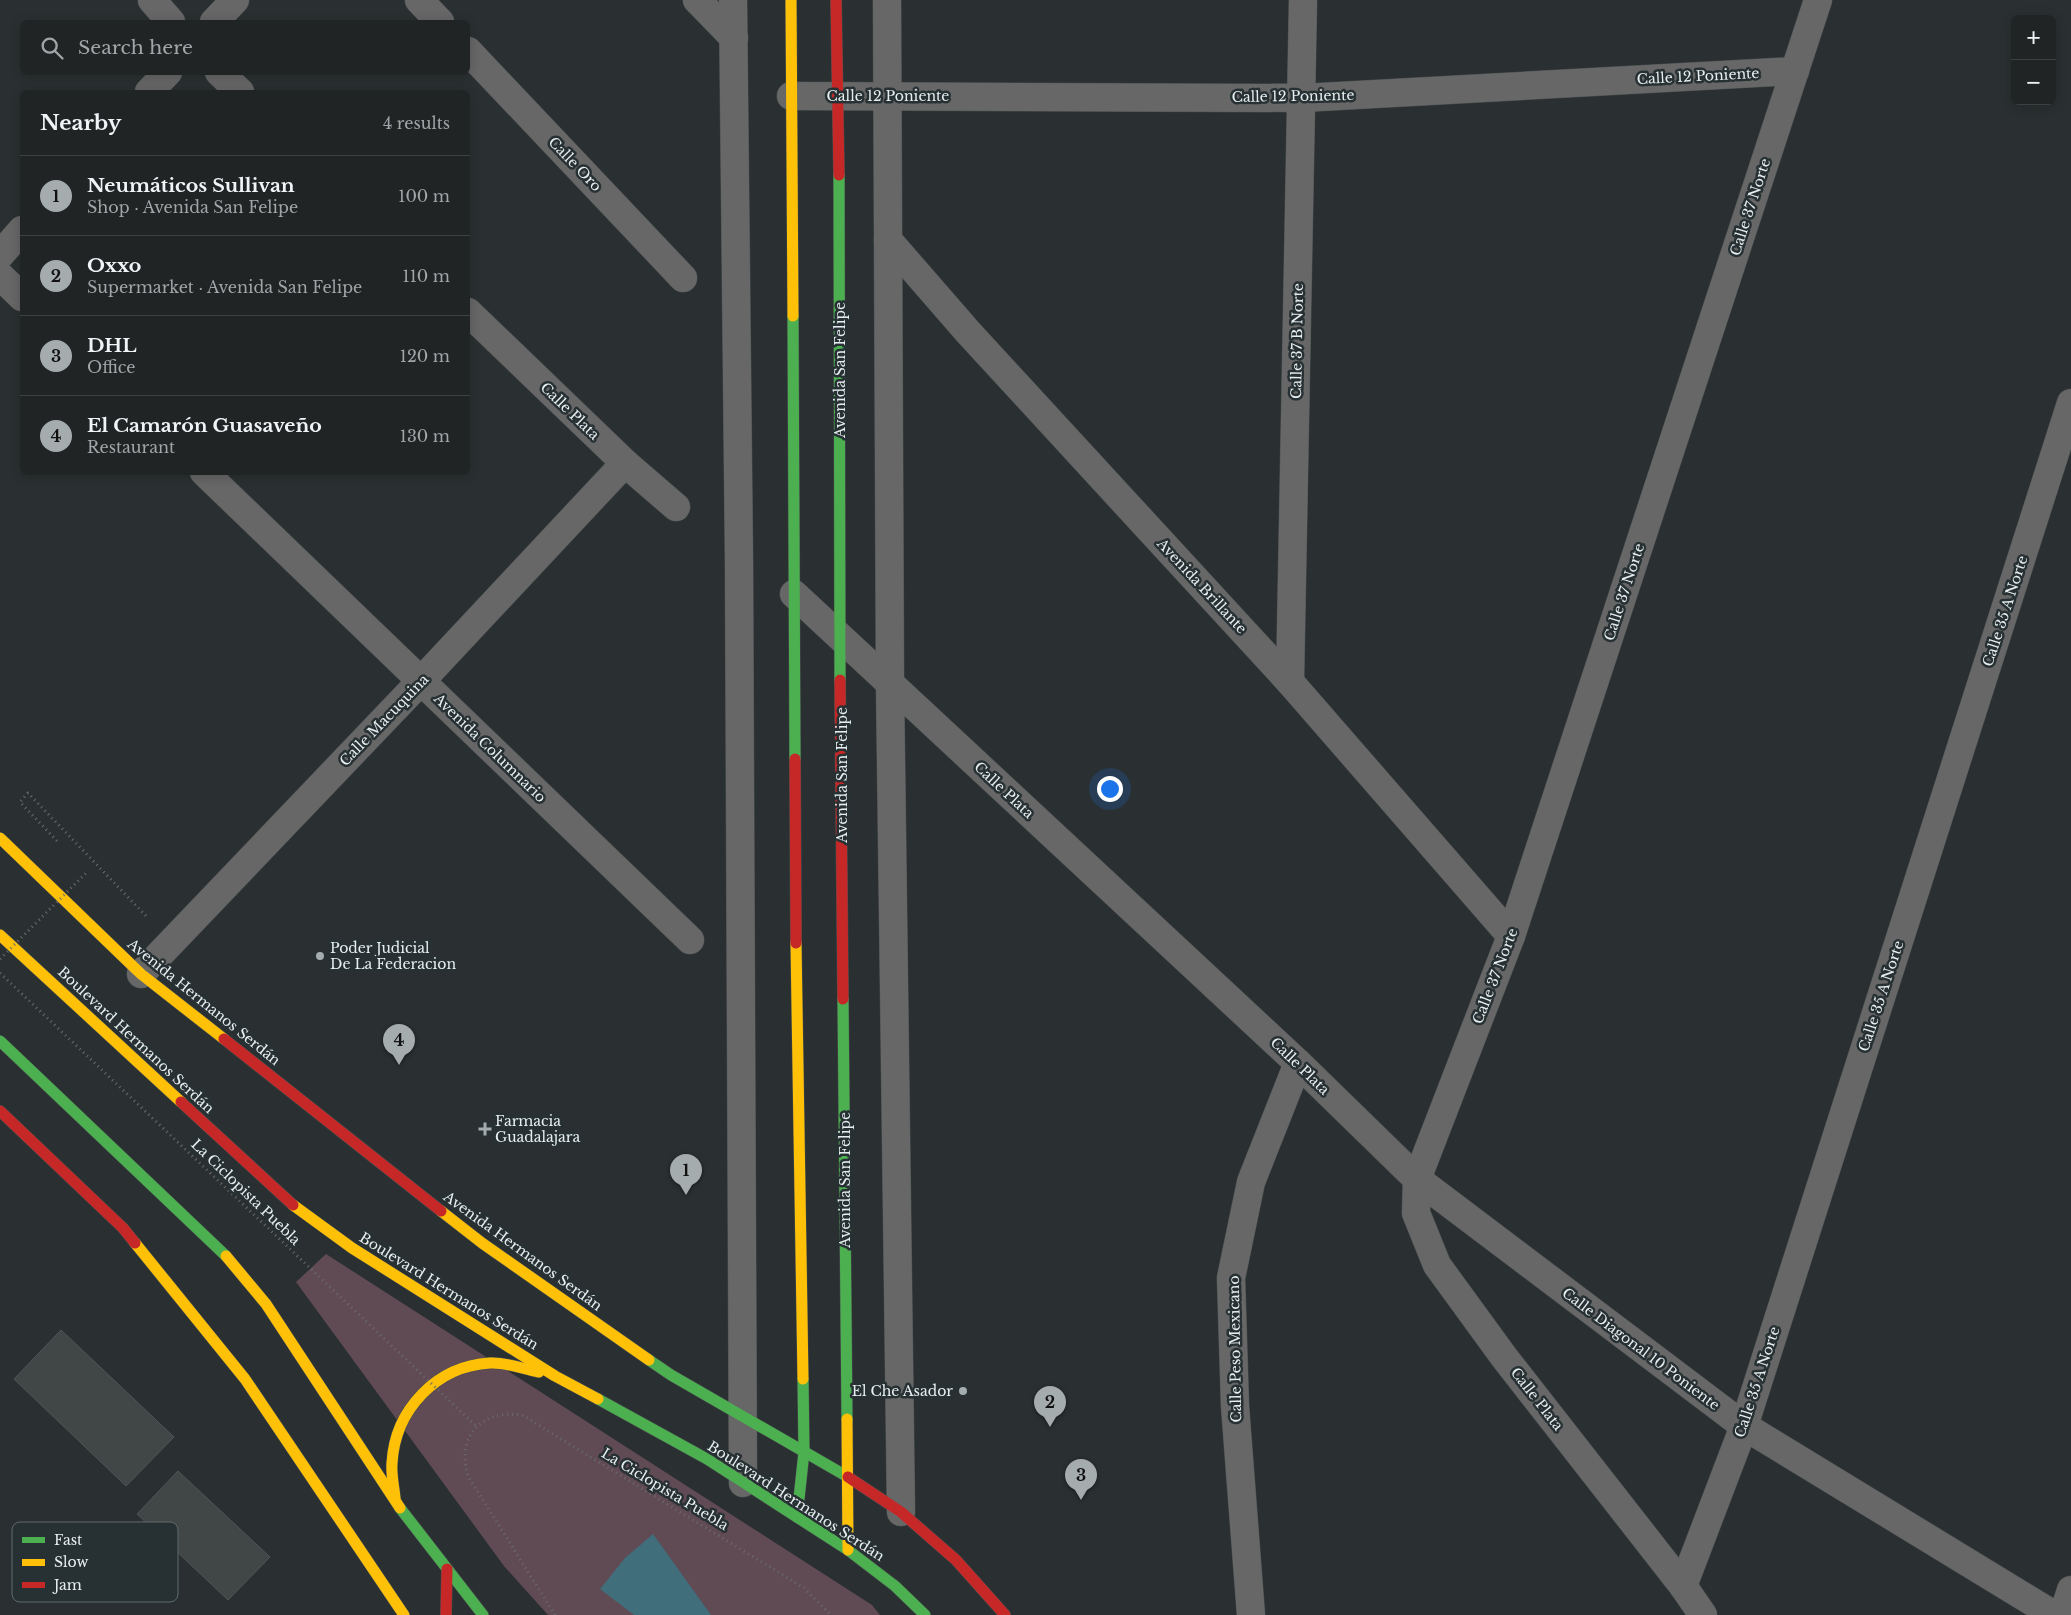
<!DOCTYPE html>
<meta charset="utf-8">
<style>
:root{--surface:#202425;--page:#2d3032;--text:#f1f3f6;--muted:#a2a4a7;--line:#3d4142;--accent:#a5acad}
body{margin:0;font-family:"Libre Baskerville",serif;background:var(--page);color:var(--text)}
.controls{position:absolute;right:15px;top:15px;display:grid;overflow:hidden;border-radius:8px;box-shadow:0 2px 12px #0003}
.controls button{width:45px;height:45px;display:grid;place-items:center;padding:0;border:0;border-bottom:1px solid var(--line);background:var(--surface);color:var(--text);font:25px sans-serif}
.you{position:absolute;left:1109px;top:788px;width:18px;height:18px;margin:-12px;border:4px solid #fff;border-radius:50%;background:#1a73e8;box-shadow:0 0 0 8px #1a73e833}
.badge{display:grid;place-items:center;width:32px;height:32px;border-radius:50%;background:var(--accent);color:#111;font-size:16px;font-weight:700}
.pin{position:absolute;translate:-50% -41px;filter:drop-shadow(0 1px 2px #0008)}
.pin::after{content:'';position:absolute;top:26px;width:18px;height:15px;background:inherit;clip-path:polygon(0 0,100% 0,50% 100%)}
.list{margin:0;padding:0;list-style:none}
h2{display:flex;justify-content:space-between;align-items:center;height:65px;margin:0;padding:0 20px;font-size:21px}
h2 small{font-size:16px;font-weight:400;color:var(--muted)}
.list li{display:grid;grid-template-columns:32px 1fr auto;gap:15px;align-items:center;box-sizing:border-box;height:80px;padding:0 20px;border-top:1px solid var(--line)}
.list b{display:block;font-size:19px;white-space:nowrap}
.list p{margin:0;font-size:16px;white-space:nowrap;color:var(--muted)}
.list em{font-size:16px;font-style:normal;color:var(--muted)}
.icon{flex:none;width:28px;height:28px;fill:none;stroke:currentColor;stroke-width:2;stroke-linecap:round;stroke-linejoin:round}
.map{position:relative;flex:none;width:2071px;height:1615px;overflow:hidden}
.search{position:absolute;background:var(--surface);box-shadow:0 2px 12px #0003;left:20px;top:20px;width:450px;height:55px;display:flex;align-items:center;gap:12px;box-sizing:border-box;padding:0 18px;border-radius:8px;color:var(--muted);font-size:19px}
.panel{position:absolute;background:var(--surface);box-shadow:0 2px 12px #0003;left:20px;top:90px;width:450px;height:385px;border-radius:8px}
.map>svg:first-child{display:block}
.green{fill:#604a54}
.water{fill:#416e7b}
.building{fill:#414647;stroke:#505556}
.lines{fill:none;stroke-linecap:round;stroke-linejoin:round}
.street-casing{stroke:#494e4f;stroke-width:29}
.fast-casing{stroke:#494e4f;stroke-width:12}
.slow-casing{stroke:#494e4f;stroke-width:12}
.jam-casing{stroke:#494e4f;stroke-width:12}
.path{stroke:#6b6c6c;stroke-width:3;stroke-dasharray:1 4;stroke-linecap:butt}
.street{stroke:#676767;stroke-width:28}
.fast{stroke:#4caf50;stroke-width:11}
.slow{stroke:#ffc107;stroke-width:11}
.jam{stroke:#c62828;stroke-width:11}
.path-bridge{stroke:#6b6c6c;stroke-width:3;stroke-dasharray:1 4;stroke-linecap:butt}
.poi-dot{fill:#a5acad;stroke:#273134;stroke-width:2}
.labels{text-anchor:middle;stroke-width:5;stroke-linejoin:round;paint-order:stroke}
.street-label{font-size:14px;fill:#e7eef0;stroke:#273134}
.poi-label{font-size:14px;fill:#e7eef0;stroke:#273134;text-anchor:start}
.key{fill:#273134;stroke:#616a6c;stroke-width:1}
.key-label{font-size:14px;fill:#e7eef0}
</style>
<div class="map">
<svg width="2071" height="1615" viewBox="0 0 2071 1615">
<rect width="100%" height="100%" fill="#2a3031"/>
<polygon class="green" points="326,1254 872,1605 880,1615 548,1615 504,1566 296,1282"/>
<polygon class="water" points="653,1534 711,1615 634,1615 600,1589 625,1558"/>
<g class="building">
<polygon points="61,1330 174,1437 126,1486 14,1379"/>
<polygon points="178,1471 270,1557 228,1600 137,1514"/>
</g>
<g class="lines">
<g class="street-casing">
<g id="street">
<polyline points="152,0 171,22"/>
<polyline points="419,0 440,22"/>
<polyline points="697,0 734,38"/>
<polyline points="733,0 739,561 743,1483"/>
<polyline points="887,0 890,685 901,1512"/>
<polyline points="214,22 235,0"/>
<polyline points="468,51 683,278"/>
<polyline points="219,72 240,92"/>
<polyline points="149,92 168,72"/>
<polyline points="791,96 1302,98 1795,71"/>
<polyline points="888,240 968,332 1290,682 1511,936"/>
<polyline points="0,255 22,230"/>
<polyline points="0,276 22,297"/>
<polyline points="468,312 625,463 676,507"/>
<polyline points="204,472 690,940"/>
<polyline points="794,594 1298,1063 1417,1179 1744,1426 2054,1615"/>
<polyline points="1290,682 1303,0"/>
<polyline points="141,974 420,682 625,463"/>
<polyline points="1683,1586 1744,1426 2071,403"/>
<polyline points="1251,1615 1235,1406 1231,1278 1251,1182 1298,1063"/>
<polyline points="1703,1615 1683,1586 1504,1357 1437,1265 1416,1213 1417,1179 1511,936 1818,0"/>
<polyline points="2063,1615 2071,1590"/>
</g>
</g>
<g class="fast-casing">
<g id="fast">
<polyline points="839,175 840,680"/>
<polyline points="793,316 795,759"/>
<polyline points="843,999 847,1419"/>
<polyline points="0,1041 226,1256"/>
<polyline points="649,1360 671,1375 848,1477"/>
<polyline points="598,1399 707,1459 848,1550 895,1586 925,1615"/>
<polyline points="400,1508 483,1615"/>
<polyline points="797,1517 804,1452 803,1379"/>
</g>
</g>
<g class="slow-casing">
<g id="slow">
<polyline points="791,0 793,316"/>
<polyline points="0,838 141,974 224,1039"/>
<polyline points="0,935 181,1102"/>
<polyline points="796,943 803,1379"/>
<polyline points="293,1205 352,1248 555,1376 598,1399"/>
<polyline points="441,1211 482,1243 649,1360"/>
<polyline points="135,1243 245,1379 404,1615"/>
<polyline points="226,1256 266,1304 400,1508"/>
<polyline points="847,1419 848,1550"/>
<path d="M395,1498C394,1487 391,1475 392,1463C395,1410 436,1366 490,1363C506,1362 523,1369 539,1372"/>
</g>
</g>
<g class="jam-casing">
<g id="jam">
<polyline points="836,0 839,175"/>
<polyline points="840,680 843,999"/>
<polyline points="795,759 796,943"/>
<polyline points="224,1039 441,1211"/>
<polyline points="181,1102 293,1205"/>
<polyline points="0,1111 123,1228 135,1243"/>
<polyline points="848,1477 901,1512 956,1560 1005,1615"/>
<polyline points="446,1615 447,1569"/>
</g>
</g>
<g class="path">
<polyline points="57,841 20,802 28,793 148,918"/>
<path d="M555,1615L468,1476C456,1436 482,1409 522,1415L804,1588L831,1615"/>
</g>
<use href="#street" class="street"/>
<use href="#fast" class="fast"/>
<use href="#slow" class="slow"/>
<use href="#jam" class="jam"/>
<g class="path-bridge">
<polyline points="0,959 87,872"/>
<polyline points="0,973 477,1427"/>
</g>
</g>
<g class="poi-dot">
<circle cx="320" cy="956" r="5"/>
<path d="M482.5 1121.5h5v5h5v5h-5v5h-5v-5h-5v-5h5z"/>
<circle cx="963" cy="1391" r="5"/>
</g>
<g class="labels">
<g class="street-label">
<text transform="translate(1698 76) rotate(-3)" y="5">Calle 12 Poniente</text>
<text x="888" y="101">Calle 12 Poniente</text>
<text transform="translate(1293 96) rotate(-1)" y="5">Calle 12 Poniente</text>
<text transform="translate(575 164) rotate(46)" y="5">Calle Oro</text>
<text transform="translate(1750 207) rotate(-72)" y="5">Calle 37 Norte</text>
<text transform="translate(1297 341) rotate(-89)" y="5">Calle 37 B Norte</text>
<text transform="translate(840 370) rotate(-90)" y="5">Avenida San Felipe</text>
<text transform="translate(570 411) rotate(44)" y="5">Calle Plata</text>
<text transform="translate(1202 586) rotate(47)" y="5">Avenida Brillante</text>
<text transform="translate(1624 592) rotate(-72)" y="5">Calle 37 Norte</text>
<text transform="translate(2005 611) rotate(-72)" y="5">Calle 35 A Norte</text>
<text transform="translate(384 720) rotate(-46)" y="5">Calle Macuquina</text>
<text transform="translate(490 748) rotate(44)" y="5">Avenida Columnario</text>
<text transform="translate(842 775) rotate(-90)" y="5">Avenida San Felipe</text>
<text transform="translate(1004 790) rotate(43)" y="5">Calle Plata</text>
<text transform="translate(1495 976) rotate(-69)" y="5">Calle 37 Norte</text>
<text transform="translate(1881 996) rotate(-72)" y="5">Calle 35 A Norte</text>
<text transform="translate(204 1002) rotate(39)" y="5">Avenida Hermanos Serdán</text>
<text transform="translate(136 1040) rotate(43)" y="5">Boulevard Hermanos Serdán</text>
<text transform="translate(1300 1066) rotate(44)" y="5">Calle Plata</text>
<text transform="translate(845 1180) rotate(-90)" y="5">Avenida San Felipe</text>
<text transform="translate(246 1192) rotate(44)" y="5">La Ciclopista Puebla</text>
<text transform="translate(523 1251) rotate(36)" y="5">Avenida Hermanos Serdán</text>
<text transform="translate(449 1291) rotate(32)" y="5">Boulevard Hermanos Serdán</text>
<text transform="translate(1235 1349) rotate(-91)" y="5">Calle Peso Mexicano</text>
<text transform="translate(1641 1349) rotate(37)" y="5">Calle Diagonal 10 Poniente</text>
<text transform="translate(1757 1382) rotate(-72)" y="5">Calle 35 A Norte</text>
<text transform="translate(1537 1399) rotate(52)" y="5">Calle Plata</text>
<text transform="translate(665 1489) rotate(31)" y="5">La Ciclopista Puebla</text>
<text transform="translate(796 1501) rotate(33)" y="5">Boulevard Hermanos Serdán</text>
</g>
<g class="poi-label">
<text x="330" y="953">Poder Judicial<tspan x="330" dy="16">De La Federacion</tspan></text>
<text x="495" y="1126">Farmacia<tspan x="495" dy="16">Guadalajara</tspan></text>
<text x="953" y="1396" text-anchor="end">El Che Asador</text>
</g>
</g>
<rect x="12" y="1522" width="166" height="80" rx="8" class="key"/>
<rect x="22" y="1537" width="23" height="6" fill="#4caf50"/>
<rect x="22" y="1559" width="23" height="7" fill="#ffc107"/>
<rect x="22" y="1582" width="23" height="6" fill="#c62828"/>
<g class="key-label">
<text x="54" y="1545">Fast</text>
<text x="54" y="1567">Slow</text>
<text x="54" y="1590">Jam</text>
</g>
</svg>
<div class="controls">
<button>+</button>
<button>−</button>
</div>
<div class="you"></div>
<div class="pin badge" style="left:686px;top:1195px">1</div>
<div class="pin badge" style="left:1050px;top:1427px">2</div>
<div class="pin badge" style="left:1081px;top:1500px">3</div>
<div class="pin badge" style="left:399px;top:1065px">4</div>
<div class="search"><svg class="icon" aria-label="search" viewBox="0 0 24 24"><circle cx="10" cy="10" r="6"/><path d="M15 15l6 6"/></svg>Search here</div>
<section class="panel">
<h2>Nearby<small>4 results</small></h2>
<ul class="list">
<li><span class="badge">1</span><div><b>Neumáticos Sullivan</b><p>Shop · Avenida San Felipe</p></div><em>100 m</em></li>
<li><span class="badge">2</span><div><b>Oxxo</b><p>Supermarket · Avenida San Felipe</p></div><em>110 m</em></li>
<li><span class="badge">3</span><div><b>DHL</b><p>Office</p></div><em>120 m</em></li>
<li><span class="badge">4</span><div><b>El Camarón Guasaveño</b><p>Restaurant</p></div><em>130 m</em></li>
</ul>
</section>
</div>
